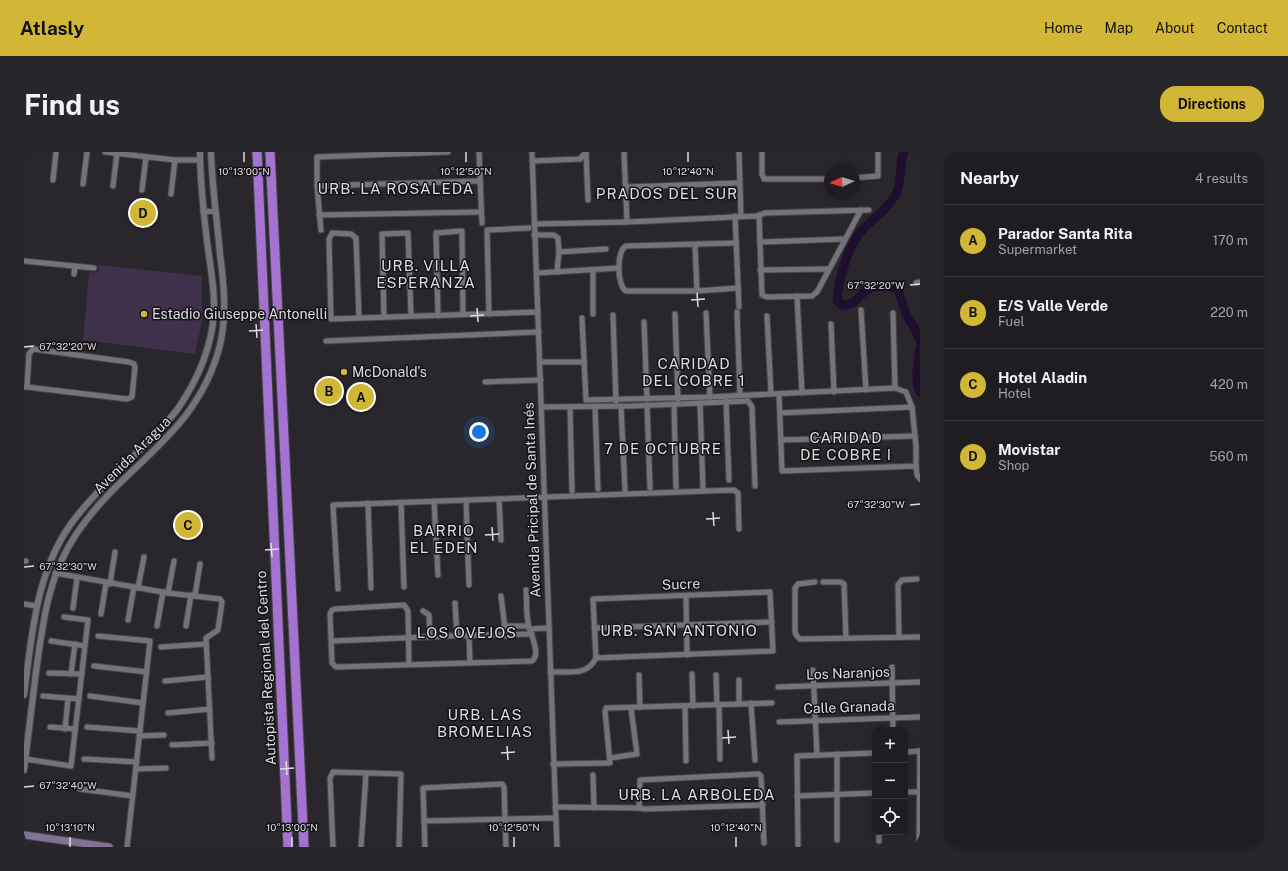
<!DOCTYPE html>
<meta charset="utf-8">
<style>
:root{--surface:#1f1d21;--page:#27262a;--text:#f1f3f6;--muted:#a1a2a5;--line:#3c3b3f;--accent:#d2b736}
body{margin:0;font-family:"Public Sans",sans-serif;background:var(--page);color:var(--text)}
.controls{position:absolute;right:12px;bottom:12px;display:grid;overflow:hidden;border-radius:8px;box-shadow:0 2px 10px #0003}
.controls button{width:36px;height:36px;display:grid;place-items:center;padding:0;border:0;border-bottom:1px solid var(--line);background:var(--surface);color:var(--text);font:20px sans-serif}
.compass{position:absolute;left:800px;top:12px;width:36px;height:36px;border-radius:50%;background:var(--surface);box-shadow:0 2px 10px #0003;rotate:266deg}
.you{position:absolute;left:455px;top:280px;width:14px;height:14px;margin:-10px;border:3px solid #fff;border-radius:50%;background:#1a73e8;box-shadow:0 0 0 6px #1a73e833}
.badge{display:grid;place-items:center;width:26px;height:26px;border-radius:50%;background:var(--accent);color:#111;font-size:13px;font-weight:700}
.pin{position:absolute;translate:-50% -50%;border:2px solid #fff;box-shadow:0 1px 4px #0006}
.list{margin:0;padding:0;list-style:none}
h2{display:flex;justify-content:space-between;align-items:center;height:52px;margin:0;padding:0 16px;font-size:17px}
h2 small{font-size:13px;font-weight:400;color:var(--muted)}
.list li{display:grid;grid-template-columns:26px 1fr auto;gap:12px;align-items:center;box-sizing:border-box;height:72px;padding:0 16px;border-top:1px solid var(--line)}
.list b{display:block;font-size:15px;white-space:nowrap}
.list p{margin:0;font-size:13px;white-space:nowrap;color:var(--muted)}
.list em{font-size:13px;font-style:normal;color:var(--muted)}
.icon{flex:none;width:22px;height:22px;fill:none;stroke:currentColor;stroke-width:2;stroke-linecap:round;stroke-linejoin:round}
.map{position:relative;flex:none;width:896px;height:695px;overflow:hidden;border-radius:16px}
header{display:flex;align-items:center;gap:24px;box-sizing:border-box;height:56px;padding:0 20px;background:var(--accent);color:#111}
header strong{font-size:19px}
nav{display:flex;gap:22px;margin-inline-start:auto;font-size:14px}
.intro{display:flex;align-items:center;justify-content:space-between;box-sizing:border-box;height:96px;padding:0 24px}
h1{margin:0;font-size:28px}
.button{padding:10px 18px;border-radius:16px;background:var(--accent);color:#111;font-size:14px;font-weight:700}
main{display:flex;gap:24px;padding:0 24px}
aside{flex:1;background:var(--surface);border-radius:16px;box-shadow:0 2px 10px #0003}
.map>svg:first-child{display:block}
.green{fill:#3f314c}
.lines{fill:none;stroke-linecap:round;stroke-linejoin:round}
.river{stroke:#1f0f2e;stroke-width:9}
.minor-casing{stroke:#474549;stroke-width:7}
.tertiary-casing{stroke:#474549;stroke-width:8}
.secondary-casing{stroke:#474549;stroke-width:9}
.motorway-casing{stroke:#474549;stroke-width:11}
.minor{stroke:#757378;stroke-width:5}
.tertiary{stroke:#757378;stroke-width:6}
.secondary{stroke:#837393;stroke-width:7}
.motorway{stroke:#a473d1;stroke-width:9}
.ticks{fill:none;stroke:#dfdde1;stroke-width:1.5}
.poi-dot{fill:#d2b736;stroke:#121113;stroke-width:1.5}
.labels{text-anchor:middle;stroke-width:3;stroke-linejoin:round;paint-order:stroke}
.poi-label{font-size:14px;fill:#dfdde1;stroke:#121113;text-anchor:start}
.street-label{font-size:14px;fill:#dfdde1;stroke:#121113}
.neighbourhood-label{font-size:15px;letter-spacing:1px;fill:#dfdde1;stroke:#121113}
.ticks-label{font-size:10px;text-anchor:middle;fill:#dfdde1;stroke:#121113;stroke-width:3;stroke-linejoin:round;paint-order:stroke}
</style>
<header>
<strong>Atlasly</strong>
<nav><a>Home</a><a>Map</a><a>About</a><a>Contact</a></nav>
</header>
<div class="intro"><h1>Find us</h1><a class="button">Directions</a></div>
<main>
<div class="map">
<svg width="896" height="695" viewBox="0 0 896 695">
<rect width="100%" height="100%" fill="#29272c"/>
<polygon class="green" points="75,113 178,124 178,168 171,202 59,188 65,120 74,121"/>
<g class="lines">
<g class="river">
<path d="M880,0C874,13 879,29 872,42C864,56 853,64 841,75C824,91 815,126 813,148L818,153C837,152 833,141 847,136C855,132 865,135 873,136C878,145 878,155 883,164C889,174 892,176 896,189"/>
<path d="M896,196C894,210 890,227 896,240"/>
</g>
<g class="minor-casing">
<g id="minor">
<polyline points="81,0 151,8 176,8"/>
<polyline points="455,0 458,71"/>
<polyline points="508,0 533,695"/>
<polyline points="600,0 603,70 733,64 741,61 845,58"/>
<polyline points="715,0 717,64"/>
<polyline points="738,0 738,22 740,27 806,27"/>
<polyline points="562,1 564,48"/>
<polyline points="508,9 556,7 562,0"/>
<polyline points="830,26 854,24 854,0"/>
<polyline points="29,28 32,0"/>
<polyline points="59,32 63,0"/>
<polyline points="89,34 93,1"/>
<polyline points="293,34 456,29"/>
<polyline points="602,35 715,31"/>
<polyline points="118,38 122,5"/>
<polyline points="147,42 151,8"/>
<polyline points="179,60 192,59"/>
<polyline points="295,63 457,60"/>
<polyline points="735,63 738,143 743,145 788,144 793,140 837,58"/>
<polyline points="711,64 715,155"/>
<polyline points="510,72 603,70"/>
<polyline points="297,78 293,34 293,5 424,0"/>
<polyline points="510,83 530,83 534,86 535,100"/>
<polyline points="736,90 821,87"/>
<path d="M712,91L602,94C592,99 593,134 602,139H673L714,136"/>
<polyline points="671,93 673,139"/>
<polyline points="0,109 70,116"/>
<polyline points="569,118 569,162"/>
<polyline points="736,118 805,117"/>
<polyline points="533,120 535,100 582,97"/>
<polyline points="513,121 595,116"/>
<polyline points="50,122 51,114"/>
<polyline points="892,131 896,130"/>
<polyline points="773,144 778,241"/>
<polyline points="837,158 842,238"/>
<polyline points="713,160 716,243"/>
<polyline points="682,161 686,245 871,236 882,240 888,255"/>
<polyline points="869,161 871,236"/>
<polyline points="465,162 463,78 505,76"/>
<polyline points="651,162 654,247"/>
<polyline points="589,163 592,249"/>
<polyline points="414,164 412,81 438,79 439,162"/>
<polyline points="743,164 747,242"/>
<polyline points="360,165 358,82 384,81 387,163"/>
<polyline points="335,166 332,86 327,82 308,81 305,87 307,167 514,160"/>
<polyline points="558,166 562,248 686,245"/>
<polyline points="620,170 623,247"/>
<polyline points="807,172 810,240"/>
<polyline points="302,189 515,180"/>
<polyline points="516,210 560,210"/>
<polyline points="461,230 517,228"/>
<polyline points="0,235 3,235 103,247 108,245 111,215 110,212 105,210 9,197 5,202 3,235"/>
<polyline points="755,242 758,319 892,314 892,294 888,255 756,261"/>
<polyline points="702,249 705,328"/>
<polyline points="676,251 679,336"/>
<polyline points="650,252 652,335"/>
<polyline points="623,253 626,336"/>
<polyline points="571,254 574,337"/>
<polyline points="597,254 601,338"/>
<polyline points="518,255 608,254 724,249 728,255 731,334"/>
<polyline points="546,255 548,339"/>
<polyline points="757,288 891,284"/>
<polyline points="892,314 893,323 896,327"/>
<polyline points="475,347 477,388"/>
<polyline points="442,348 445,433"/>
<polyline points="410,349 414,423"/>
<polyline points="377,350 380,435"/>
<polyline points="344,351 347,436"/>
<polyline points="0,409 2,409"/>
<polyline points="31,421 144,441 196,447 198,450 194,478 182,486 188,606"/>
<polyline points="791,430 774,432 771,436 771,479 772,483 776,487 896,485"/>
<polyline points="799,430 817,430 820,432 822,486"/>
<polyline points="86,432 91,400"/>
<polyline points="114,436 120,405"/>
<polyline points="314,437 309,353 710,338 714,341 715,377"/>
<polyline points="144,441 150,409"/>
<polyline points="171,443 176,412"/>
<polyline points="477,444 482,484"/>
<polyline points="662,444 663,503"/>
<polyline points="431,451 433,484"/>
<polyline points="0,452 13,454"/>
<polyline points="49,456 53,426"/>
<polyline points="399,459 405,463 406,484"/>
<polyline points="77,462 82,431"/>
<polyline points="104,468 110,435"/>
<polyline points="133,474 139,440"/>
<polyline points="162,474 167,443"/>
<polyline points="480,474 504,474"/>
<polyline points="570,476 748,470"/>
<polyline points="505,477 524,476"/>
<polyline points="74,484 126,489 103,695"/>
<polyline points="445,484 446,511"/>
<polyline points="875,485 874,433 878,428 893,427"/>
<polyline points="27,489 61,494"/>
<polyline points="308,489 425,484 508,482"/>
<polyline points="137,495 182,492"/>
<path d="M385,513L384,459L380,453L311,457L308,458L306,462L308,511L312,515L508,509C518,502 505,480 504,470C502,460 503,449 502,438"/>
<polyline points="70,514 123,520"/>
<polyline points="868,515 869,578"/>
<polyline points="789,518 793,603"/>
<path d="M526,520C544,519 563,525 572,506L569,447L746,440L749,499L572,506"/>
<polyline points="25,521 58,522"/>
<polyline points="47,522 51,492"/>
<polyline points="668,522 669,554"/>
<polyline points="615,523 616,555"/>
<polyline points="692,523 693,553"/>
<polyline points="715,528 715,552"/>
<polyline points="141,529 184,525"/>
<polyline points="754,535 896,530"/>
<polyline points="19,544 55,547"/>
<polyline points="66,544 119,551"/>
<polyline points="727,551 731,608"/>
<polyline points="695,553 696,607"/>
<polyline points="661,554 662,609"/>
<polyline points="144,561 186,557"/>
<polyline points="755,570 896,565"/>
<polyline points="26,575 51,577"/>
<polyline points="63,575 116,579"/>
<polyline points="41,577 44,547"/>
<polyline points="115,584 140,583"/>
<polyline points="148,593 188,591"/>
<polyline points="881,600 896,599"/>
<polyline points="586,606 613,602 607,556"/>
<polyline points="1,607 47,614 64,468 40,465"/>
<polyline points="60,607 113,610"/>
<polyline points="529,612 586,611 581,559 582,556 748,551"/>
<polyline points="112,617 142,616"/>
<polyline points="569,623 570,656"/>
<polyline points="56,637 109,644"/>
<polyline points="881,640 896,640"/>
<polyline points="773,644 851,641"/>
<polyline points="531,655 615,656 621,657 739,653"/>
<polyline points="615,656 616,628 735,622 737,624 740,691"/>
<polyline points="400,669 531,666"/>
<polyline points="855,680 855,689"/>
<polyline points="813,688 813,602"/>
<polyline points="895,690 896,599"/>
<polyline points="774,693 773,604 851,601"/>
<polyline points="309,695 306,626 309,620 377,622 375,695"/>
<polyline points="337,695 342,622"/>
<polyline points="401,695 399,636 478,632 480,635 482,695"/>
</g>
</g>
<g class="tertiary-casing">
<g id="tertiary">
<path d="M0,543C8,482 12,414 53,364C83,326 122,296 153,258C173,229 188,196 190,160C191,139 187,118 184,97C180,65 176,32 176,0"/>
<path d="M0,618C4,585 8,552 12,520C19,470 24,423 53,381C100,311 173,284 196,193C203,163 200,133 196,102C193,68 188,34 187,0"/>
</g>
</g>
<g class="secondary-casing">
<polyline id="secondary" points="0,683 85,695"/>
</g>
<g class="motorway-casing">
<g id="motorway">
<polyline points="233,0 264,695"/>
<polyline points="246,0 280,695"/>
</g>
</g>
<use href="#minor" class="minor"/>
<use href="#tertiary" class="tertiary"/>
<use href="#secondary" class="secondary"/>
<use href="#motorway" class="motorway"/>
</g>
<path class="ticks" d="M220,0V10M442,0V10M664,0V10M886,133L896,132M673,141L674,155M667,148L681,147M453,156L454,170M446,164L460,163M232,172L233,186M225,179L239,178M0,195L10,194M886,353L896,352M689,360L690,374M682,367L696,366M468,375L469,389M461,383L475,382M247,391L248,405M241,398L255,397M0,415L10,414M704,578L705,592M698,586L712,585M483,594L484,608M477,601L491,600M262,609L263,623M256,617L270,616M0,635L10,634M46,685V695M268,685V695M490,685V695M712,685V695"/>
<g class="poi-dot">
<circle cx="120" cy="162" r="4"/>
<circle cx="320" cy="220" r="4"/>
</g>
<g class="labels">
<g class="poi-label">
<text x="128" y="167">Estadio Giuseppe Antonelli</text>
<text x="328" y="225">McDonald's</text>
</g>
<g class="street-label">
<text transform="translate(108 303) rotate(-45)" y="5">Avenida Aragua</text>
<text transform="translate(508 348) rotate(-92)" y="5">Avenida Pricipal de Santa Inés</text>
<text transform="translate(657 432) rotate(-2)" y="5">Sucre</text>
<text transform="translate(242 516) rotate(-93)" y="5">Autopista Regional del Centro</text>
<text transform="translate(824 521) rotate(-2)" y="5">Los Naranjos</text>
<text transform="translate(825 555) rotate(-2)" y="5">Calle Granada</text>
</g>
<g class="neighbourhood-label">
<text x="372" y="42">URB. LA ROSALEDA</text>
<text x="643" y="47">PRADOS DEL SUR</text>
<text x="402" y="119">URB. VILLA<tspan x="402" dy="17">ESPERANZA</tspan></text>
<text x="670" y="217">CARIDAD<tspan x="670" dy="17">DEL COBRE 1</tspan></text>
<text x="822" y="291">CARIDAD<tspan x="822" dy="17">DE COBRE I</tspan></text>
<text x="639" y="302">7 DE OCTUBRE</text>
<text x="420" y="384">BARRIO<tspan x="420" dy="17">EL EDEN</tspan></text>
<text x="655" y="484">URB. SAN ANTONIO</text>
<text x="443" y="486">LOS OVEJOS</text>
<text x="461" y="568">URB. LAS<tspan x="461" dy="17">BROMELIAS</tspan></text>
<text x="673" y="648">URB. LA ARBOLEDA</text>
</g>
</g>
<g class="ticks-label">
<text x="220" y="23">10°13'00"N</text>
<text x="442" y="23">10°12'50"N</text>
<text x="664" y="23">10°12'40"N</text>
<text x="852" y="137">67°32'20"W</text>
<text x="44" y="198">67°32'20"W</text>
<text x="852" y="356">67°32'30"W</text>
<text x="44" y="418">67°32'30"W</text>
<text x="44" y="637">67°32'40"W</text>
<text x="46" y="679">10°13'10"N</text>
<text x="268" y="679">10°13'00"N</text>
<text x="490" y="679">10°12'50"N</text>
<text x="712" y="679">10°12'40"N</text>
</g>
</svg>
<div class="controls">
<button>+</button>
<button>−</button>
<button><svg class="icon" aria-label="locate" viewBox="0 0 24 24"><circle cx="12" cy="12" r="6"/><path d="M12 2v4M12 18v4M2 12h4M18 12h4"/></svg></button>
</div>
<svg class="compass" viewBox="-18 -18 36 36"><path d="M0-13l5 13h-10z" fill="#e53935"/><path d="M0 13l5-13h-10z" fill="#a1a2a5"/></svg>
<div class="you"></div>
<div class="pin badge" style="left:337px;top:245px">A</div>
<div class="pin badge" style="left:305px;top:239px">B</div>
<div class="pin badge" style="left:164px;top:373px">C</div>
<div class="pin badge" style="left:119px;top:61px">D</div>
</div>
<aside>
<h2>Nearby<small>4 results</small></h2>
<ul class="list">
<li><span class="badge">A</span><div><b>Parador Santa Rita</b><p>Supermarket</p></div><em>170 m</em></li>
<li><span class="badge">B</span><div><b>E/S Valle Verde</b><p>Fuel</p></div><em>220 m</em></li>
<li><span class="badge">C</span><div><b>Hotel Aladin</b><p>Hotel</p></div><em>420 m</em></li>
<li><span class="badge">D</span><div><b>Movistar</b><p>Shop</p></div><em>560 m</em></li>
</ul>
</aside>
</main>
